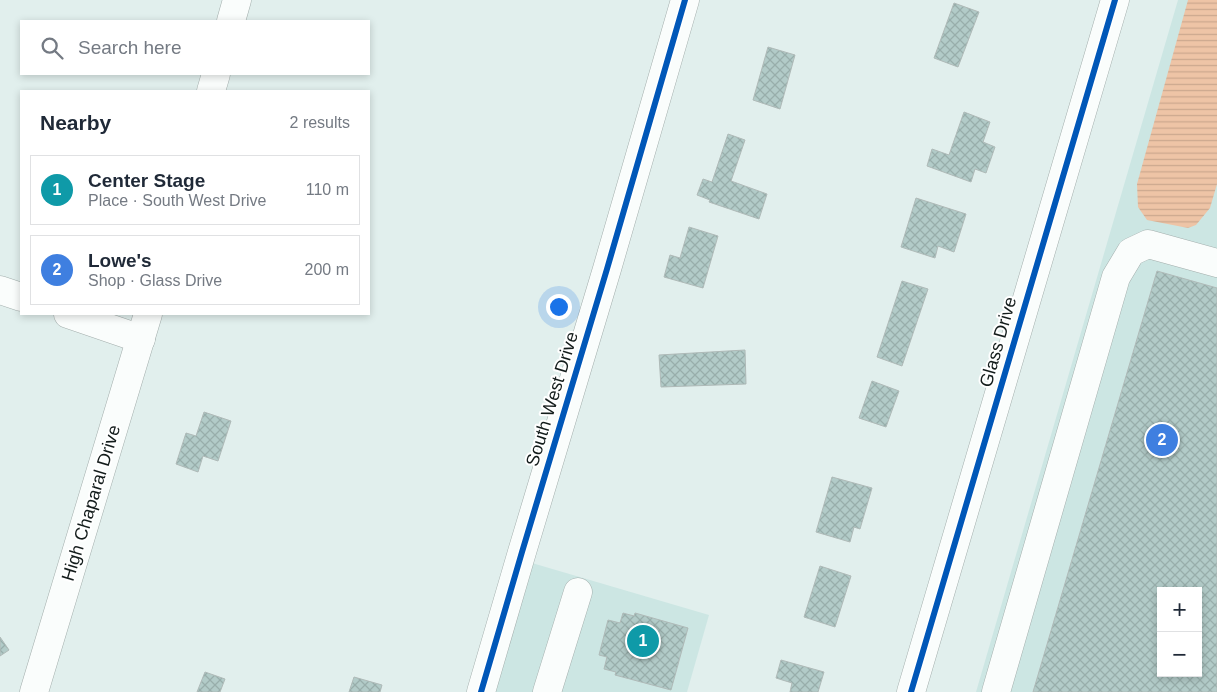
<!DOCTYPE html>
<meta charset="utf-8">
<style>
:root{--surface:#fff;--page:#f2f2f3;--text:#1f2937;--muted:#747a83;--line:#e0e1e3;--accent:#5b6664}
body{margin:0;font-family:Arial,sans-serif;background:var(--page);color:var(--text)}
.controls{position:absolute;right:15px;bottom:15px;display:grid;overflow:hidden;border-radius:0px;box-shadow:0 2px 8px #0003}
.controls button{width:45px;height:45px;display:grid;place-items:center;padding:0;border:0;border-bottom:1px solid var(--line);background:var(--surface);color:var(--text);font:25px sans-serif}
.you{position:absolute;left:558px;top:306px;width:18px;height:18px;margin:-12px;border:4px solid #fff;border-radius:50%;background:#1a73e8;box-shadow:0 0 0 8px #1a73e833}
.badge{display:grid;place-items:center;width:32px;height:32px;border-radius:50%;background:var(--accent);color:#fff;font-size:16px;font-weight:700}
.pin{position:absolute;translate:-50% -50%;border:2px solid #fff;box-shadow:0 1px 5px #0006}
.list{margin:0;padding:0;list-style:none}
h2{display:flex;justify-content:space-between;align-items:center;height:65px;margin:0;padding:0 20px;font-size:21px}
h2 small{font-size:16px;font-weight:400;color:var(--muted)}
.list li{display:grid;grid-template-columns:32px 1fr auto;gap:15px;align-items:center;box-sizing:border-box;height:70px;margin:0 10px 10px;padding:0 10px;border:1px solid var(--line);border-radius:0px}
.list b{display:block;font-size:19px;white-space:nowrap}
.list p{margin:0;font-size:16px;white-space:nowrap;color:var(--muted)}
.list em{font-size:16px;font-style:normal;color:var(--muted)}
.icon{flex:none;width:28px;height:28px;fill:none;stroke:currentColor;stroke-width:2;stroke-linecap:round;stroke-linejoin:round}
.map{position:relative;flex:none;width:1217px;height:692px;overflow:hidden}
.search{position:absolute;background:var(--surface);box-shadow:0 2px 8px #0003;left:20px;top:20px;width:350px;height:55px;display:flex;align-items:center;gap:12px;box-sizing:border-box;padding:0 18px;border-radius:0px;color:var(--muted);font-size:19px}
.panel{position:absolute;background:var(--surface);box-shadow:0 2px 8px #0003;left:20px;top:90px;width:350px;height:225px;border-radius:0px}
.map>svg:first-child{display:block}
.built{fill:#cce6e3;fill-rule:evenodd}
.water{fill:url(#water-rules)}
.building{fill:url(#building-cross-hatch);stroke:#afbab8;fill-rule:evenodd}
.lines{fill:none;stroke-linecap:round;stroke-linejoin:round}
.minor-casing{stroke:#a3aeac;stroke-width:29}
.minor{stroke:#fafdfc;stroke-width:28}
.cycleway-casing{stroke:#fff;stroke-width:9}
.cycleway{stroke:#0057b8;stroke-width:6}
.labels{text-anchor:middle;stroke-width:4;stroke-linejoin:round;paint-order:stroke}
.street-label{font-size:18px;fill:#131c1b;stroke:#fff}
</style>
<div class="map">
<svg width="1217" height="692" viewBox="0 0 1217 692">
<defs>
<pattern id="water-rules" width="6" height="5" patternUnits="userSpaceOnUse" patternTransform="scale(1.25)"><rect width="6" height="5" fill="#eec4a6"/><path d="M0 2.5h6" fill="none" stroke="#cba88e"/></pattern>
<pattern id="building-cross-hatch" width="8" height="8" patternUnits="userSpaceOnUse" patternTransform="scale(1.25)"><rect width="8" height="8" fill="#b2cbc8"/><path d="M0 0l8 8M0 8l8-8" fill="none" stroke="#98aeab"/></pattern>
</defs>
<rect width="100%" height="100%" fill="#e1efed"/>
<g class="built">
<path d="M1178,0H1217V692H976ZM1161,591H1198V673H1161Z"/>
<polygon points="532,563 709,615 687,692 495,692"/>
</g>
<polygon class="water" points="1188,0 1217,0 1217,184 1210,208 1196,225 1188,228 1147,220 1138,207 1137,184"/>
<g class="building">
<polygon points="954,3 979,12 958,67 934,58"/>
<polygon points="768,47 795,55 780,109 753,100"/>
<polygon points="964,112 990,122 983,142 995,147 986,173 975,169 971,182 927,166 932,149 949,155"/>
<polygon points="728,134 745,140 731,181 767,194 759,219 709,202 710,200 697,195 703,179 712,182"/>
<polygon points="916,198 966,214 954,252 938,246 935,258 901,247"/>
<polygon points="689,227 718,236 703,288 664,277 670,255 680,258"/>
<path d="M1157,271L1217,288V692H1033ZM1161,591H1198V673H1161Z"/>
<polygon points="902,281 928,289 902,366 877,357"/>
<polygon points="745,350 746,384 661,387 659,355"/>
<polygon points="872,381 899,391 886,427 859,418"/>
<polygon points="204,412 231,421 218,461 203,456 198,472 176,464 186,433 196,436"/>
<polygon points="832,477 872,488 860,529 854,527 850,542 816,532"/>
<polygon points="820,566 851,576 835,627 804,617"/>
<polygon points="623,613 634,616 635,613 688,628 671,690 615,675 616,672 604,669 607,657 599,655 608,620 620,623"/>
<polygon points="0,637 9,650 0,656"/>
<polygon points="781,660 824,672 818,692 790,692 792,683 776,678"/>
<polygon points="205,672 225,679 220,692 197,692"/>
<polygon points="354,677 382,685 380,692 349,692"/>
</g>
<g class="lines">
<g class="minor-casing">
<g id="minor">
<polyline points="231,21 237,0"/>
<polyline points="211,91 216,74"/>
<polyline points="0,290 21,297"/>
<polyline points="68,314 141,339"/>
<polyline points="34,692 148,314"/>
<polyline points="481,692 522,552 607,269 685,0"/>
<polyline points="547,692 578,592"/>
<polyline points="911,692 1115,0"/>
<polyline points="996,692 1116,277 1131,252 1148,244 1217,263"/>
</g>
</g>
<use href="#minor" class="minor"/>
<g class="cycleway-casing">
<g id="cycleway">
<polyline points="481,692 522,552 607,269 685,0"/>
<polyline points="911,692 1115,0"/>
</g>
</g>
<use href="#cycleway" class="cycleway"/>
</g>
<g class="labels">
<g class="street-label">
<text transform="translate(998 342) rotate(-74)" y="6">Glass Drive</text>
<text transform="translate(552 399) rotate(-73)" y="6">South West Drive</text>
<text transform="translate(91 503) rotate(-73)" y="6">High Chaparal Drive</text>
</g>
</g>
</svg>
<div class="controls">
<button>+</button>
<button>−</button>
</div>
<div class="you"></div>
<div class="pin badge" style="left:643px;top:641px;background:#0f9aa8">1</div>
<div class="pin badge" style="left:1162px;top:440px;background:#3f7fe0">2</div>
<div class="search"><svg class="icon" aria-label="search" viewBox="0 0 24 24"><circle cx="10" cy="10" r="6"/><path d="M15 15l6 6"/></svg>Search here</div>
<section class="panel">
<h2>Nearby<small>2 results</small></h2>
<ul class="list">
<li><span class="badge" style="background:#0f9aa8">1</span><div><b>Center Stage</b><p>Place · South West Drive</p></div><em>110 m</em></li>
<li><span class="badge" style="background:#3f7fe0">2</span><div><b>Lowe's</b><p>Shop · Glass Drive</p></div><em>200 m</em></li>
</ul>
</section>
</div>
